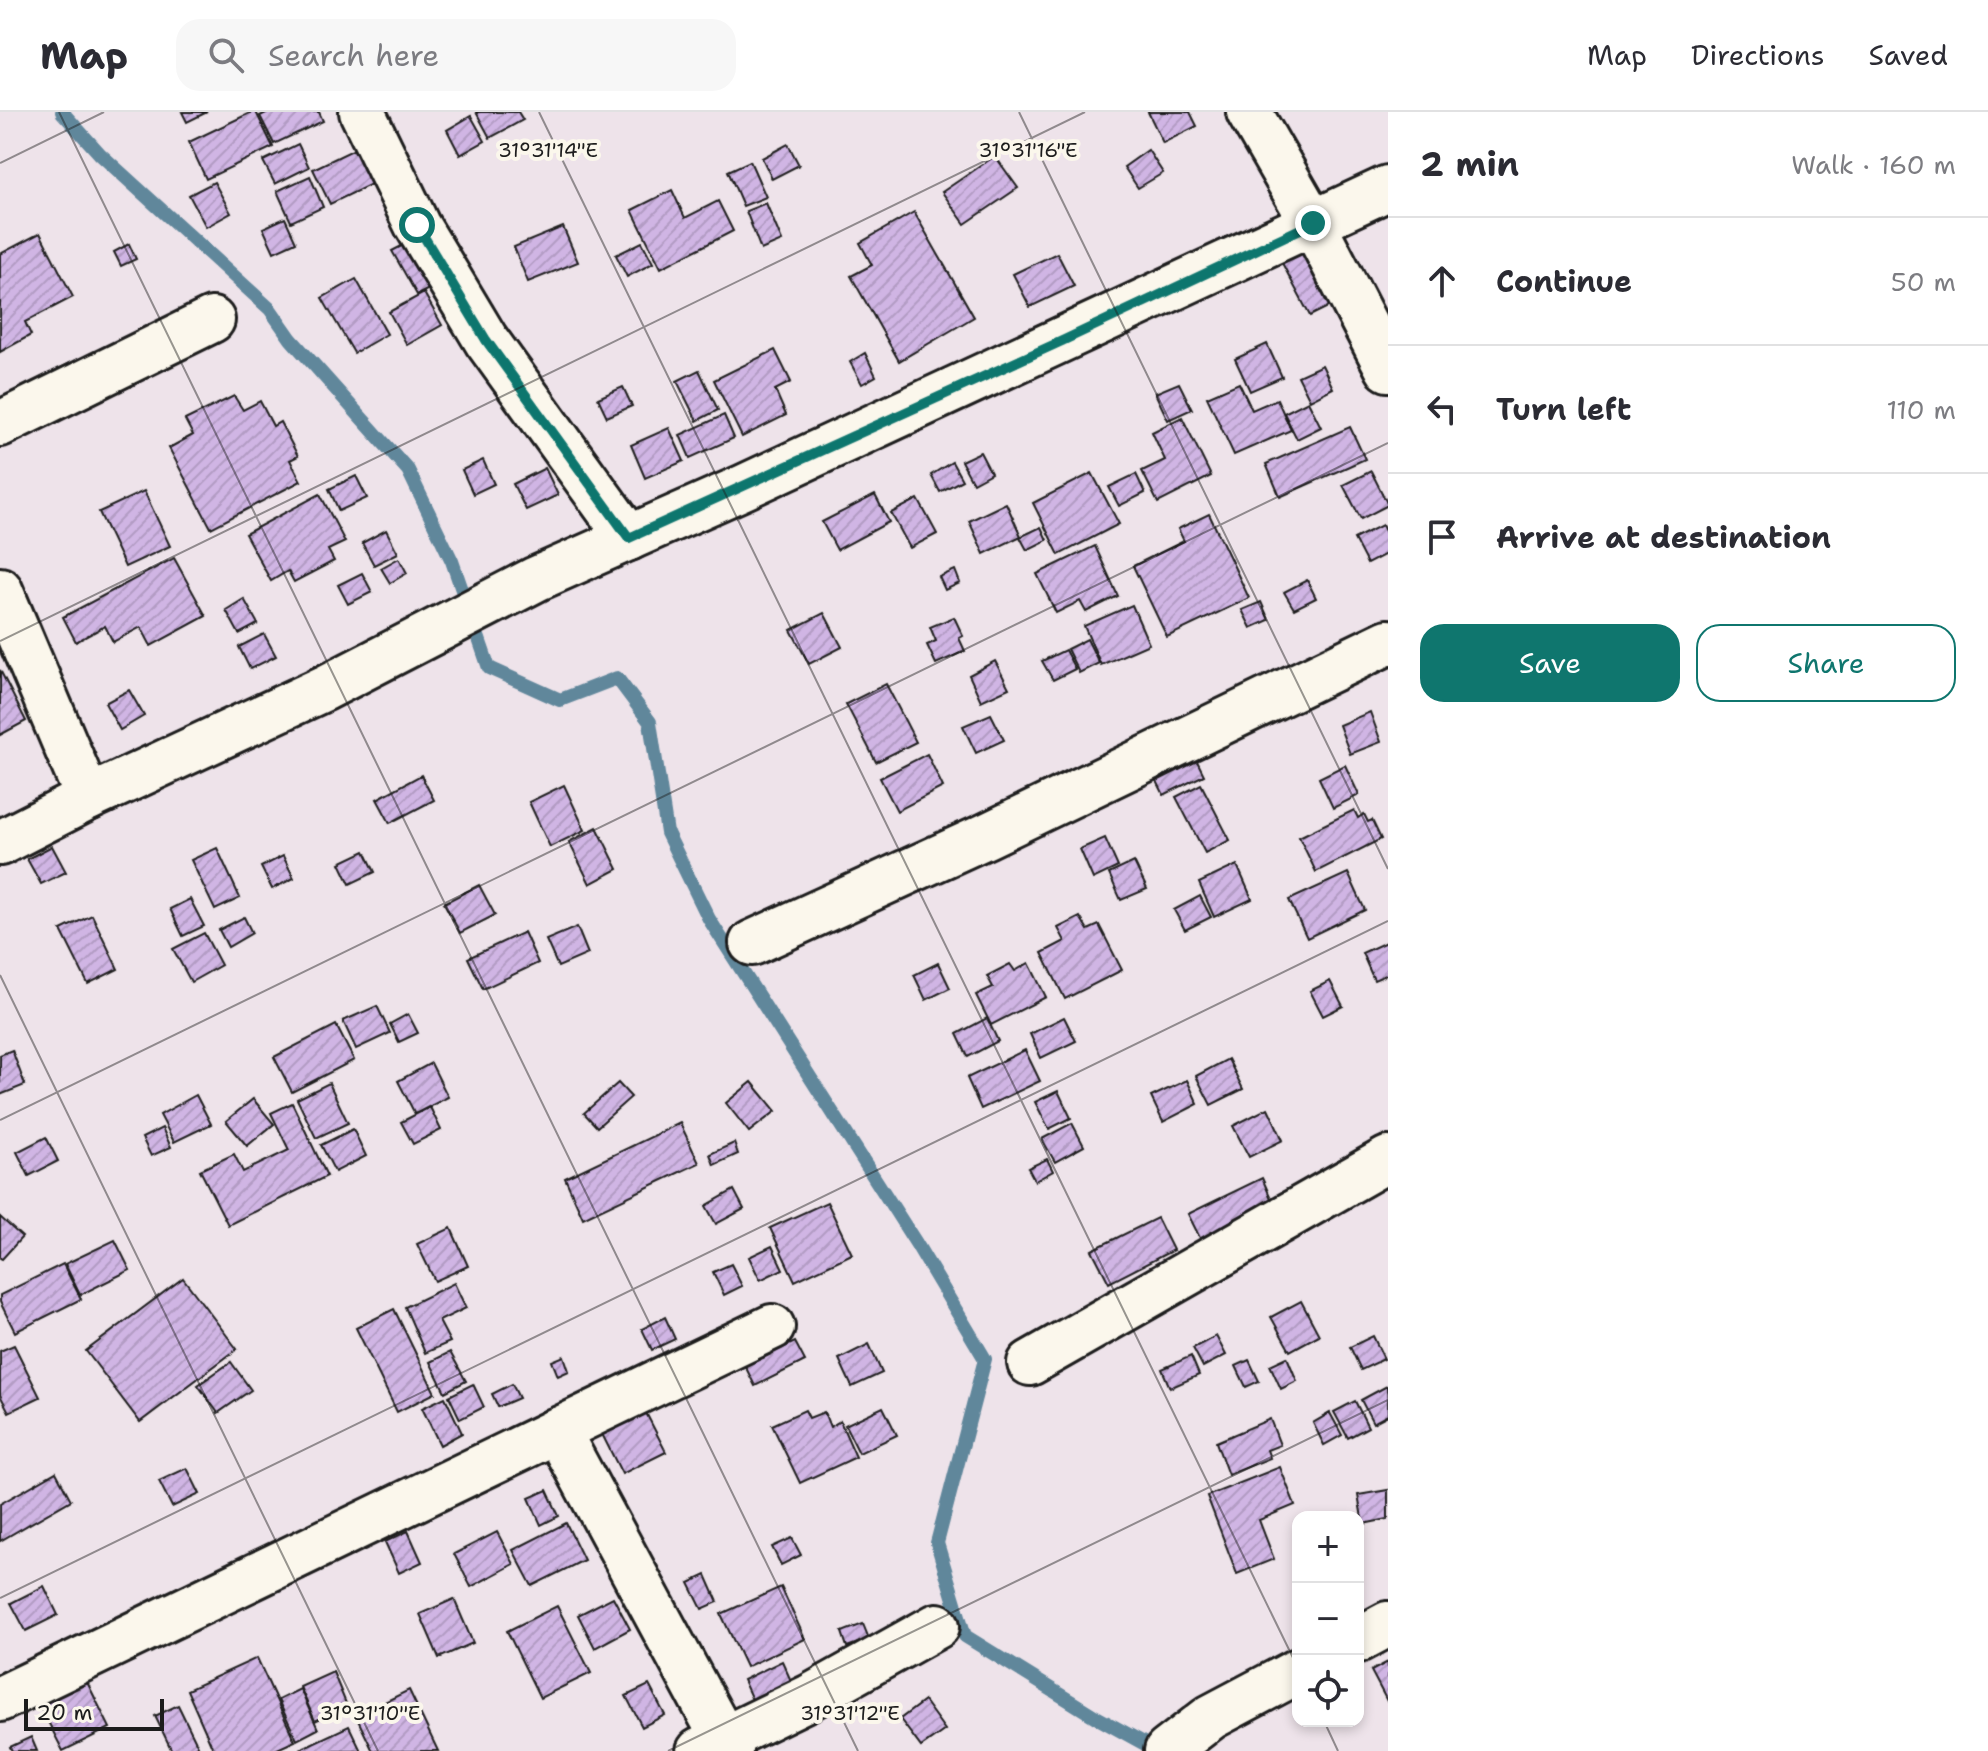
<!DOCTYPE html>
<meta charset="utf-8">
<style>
:root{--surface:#fff;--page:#f7f7f7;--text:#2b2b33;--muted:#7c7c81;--line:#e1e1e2;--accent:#0f766e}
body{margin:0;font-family:"Shantell Sans",sans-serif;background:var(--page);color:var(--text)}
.controls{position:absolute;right:24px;bottom:24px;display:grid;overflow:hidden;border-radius:16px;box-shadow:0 4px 12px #0003}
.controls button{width:72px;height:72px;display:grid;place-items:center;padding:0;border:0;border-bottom:2px solid var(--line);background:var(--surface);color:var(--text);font:40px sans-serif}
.scale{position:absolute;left:24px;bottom:20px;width:140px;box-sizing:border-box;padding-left:8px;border:4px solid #1c1c1c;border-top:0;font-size:22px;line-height:28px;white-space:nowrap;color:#1c1c1c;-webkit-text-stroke:6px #fbf7ec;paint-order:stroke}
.stop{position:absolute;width:24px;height:24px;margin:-18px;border:6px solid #0f766e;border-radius:50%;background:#fff}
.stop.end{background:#0f766e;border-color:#fff;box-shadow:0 2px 8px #0008}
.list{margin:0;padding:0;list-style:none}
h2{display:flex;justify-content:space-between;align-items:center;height:104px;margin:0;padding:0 32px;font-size:34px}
h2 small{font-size:26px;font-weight:400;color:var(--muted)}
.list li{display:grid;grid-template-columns:52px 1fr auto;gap:24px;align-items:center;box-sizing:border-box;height:128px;padding:0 32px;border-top:2px solid var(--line)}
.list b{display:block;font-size:30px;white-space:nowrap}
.list em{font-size:26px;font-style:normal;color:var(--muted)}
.actions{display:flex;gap:16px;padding:24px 32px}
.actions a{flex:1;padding:18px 0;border:2px solid var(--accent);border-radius:24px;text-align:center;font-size:28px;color:var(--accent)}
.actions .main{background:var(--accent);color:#fff}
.icon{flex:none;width:44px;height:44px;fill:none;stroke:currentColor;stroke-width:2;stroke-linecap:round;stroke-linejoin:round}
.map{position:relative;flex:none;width:1388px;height:1639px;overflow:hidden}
header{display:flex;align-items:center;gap:48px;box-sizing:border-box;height:112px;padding:0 40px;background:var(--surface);border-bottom:2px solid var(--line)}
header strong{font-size:38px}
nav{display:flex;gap:44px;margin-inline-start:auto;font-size:28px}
.search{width:560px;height:72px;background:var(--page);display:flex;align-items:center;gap:20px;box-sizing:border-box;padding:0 28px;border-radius:24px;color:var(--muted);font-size:30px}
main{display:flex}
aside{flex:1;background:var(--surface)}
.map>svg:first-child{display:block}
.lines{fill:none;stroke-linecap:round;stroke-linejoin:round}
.stream{stroke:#60879b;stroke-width:14}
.building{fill:url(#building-hatch);stroke:#1c1c1c;stroke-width:2}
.minor-casing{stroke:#1c1c1c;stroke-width:50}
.minor{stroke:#fbf7ec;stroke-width:44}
.route{stroke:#0f766e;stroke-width:10}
.ticks{fill:none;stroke:#1c1c1c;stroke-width:2;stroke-opacity:0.45}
.ticks-label{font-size:20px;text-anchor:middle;fill:#1c1c1c;stroke:#fbf7ec;stroke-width:8;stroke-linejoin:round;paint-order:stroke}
</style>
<header>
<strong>Map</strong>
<div class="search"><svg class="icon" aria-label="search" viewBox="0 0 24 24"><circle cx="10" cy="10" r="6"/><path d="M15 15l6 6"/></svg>Search here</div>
<nav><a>Map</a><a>Directions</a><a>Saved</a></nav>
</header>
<main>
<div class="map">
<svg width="1388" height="1639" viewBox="0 0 1388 1639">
<defs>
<pattern id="building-hatch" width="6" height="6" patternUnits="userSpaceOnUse" patternTransform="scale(2)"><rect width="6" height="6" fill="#d0b5e4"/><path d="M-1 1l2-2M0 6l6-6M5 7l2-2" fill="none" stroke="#b29bc3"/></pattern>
</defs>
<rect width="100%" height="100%" fill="#eee3ea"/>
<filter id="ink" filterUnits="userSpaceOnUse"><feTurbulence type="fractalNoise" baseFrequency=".0125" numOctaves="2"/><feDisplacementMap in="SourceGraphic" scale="16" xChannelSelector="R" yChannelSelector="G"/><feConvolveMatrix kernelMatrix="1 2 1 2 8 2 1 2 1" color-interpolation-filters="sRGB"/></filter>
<g filter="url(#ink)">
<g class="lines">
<polyline class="stream" points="62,0 100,42 270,197 291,227 408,358 452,449 489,556 560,588 617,566 650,610 667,721 709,807 916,1131 985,1247 937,1431 965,1524 1096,1605 1158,1639"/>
</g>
<g class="building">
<polygon points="182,0 207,0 187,10"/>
<polygon points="252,0 256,0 273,35 206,67 189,30"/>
<polygon points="268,0 319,0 323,9 274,32 260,4"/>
<polygon points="476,0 518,0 523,8 490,26"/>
<polygon points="1148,0 1190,0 1197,14 1163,31"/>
<polygon points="471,4 485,29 460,43 447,18"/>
<polygon points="367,31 384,66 330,92 313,57"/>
<polygon points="298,32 309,55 275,72 263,49"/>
<polygon points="788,32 799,53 772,67 762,46"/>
<polygon points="1148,38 1163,61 1138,76 1124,55"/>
<polygon points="995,44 1018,76 965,112 942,80"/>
<polygon points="750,49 766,85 743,94 728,59"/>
<polygon points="310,64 323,95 291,110 277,79"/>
<polygon points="214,70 231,101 206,115 189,83"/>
<polygon points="672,78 685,106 718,89 733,119 661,156 632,98"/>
<polygon points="766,91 782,129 761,138 746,99"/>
<polygon points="914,100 974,205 899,249 851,164 872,153 860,131"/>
<polygon points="285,106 296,130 274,140 263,116"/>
<polygon points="563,115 578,150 528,170 514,135"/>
<polygon points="40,121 73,185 25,210 31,223 0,240 0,142"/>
<polygon points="415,127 439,172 417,183 392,139"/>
<polygon points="642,130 653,151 627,165 616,143"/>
<polygon points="129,132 136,147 121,154 114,140"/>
<polygon points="1311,136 1340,189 1310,204 1282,151"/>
<polygon points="1057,141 1074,174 1030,195 1013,162"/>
<polygon points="356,167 387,222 354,241 322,186"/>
<polygon points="424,181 442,213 407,233 389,200"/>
<polygon points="1267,232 1282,265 1250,279 1235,247"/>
<polygon points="775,238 791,270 775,278 786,303 742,325 714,268"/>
<polygon points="865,241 876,264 862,272 850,250"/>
<polygon points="1322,253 1333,276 1310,288 1298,264"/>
<polygon points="699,258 718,298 697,309 677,269"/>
<polygon points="1179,271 1192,297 1168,308 1155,281"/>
<polygon points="1239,271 1252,298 1277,287 1291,318 1234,343 1207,285"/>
<polygon points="623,275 632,294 607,305 598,286"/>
<polygon points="234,284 243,298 260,289 273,314 280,310 298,344 290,348 301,369 211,416 169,336 193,323 185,308"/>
<polygon points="1308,289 1321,315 1297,327 1284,301"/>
<polygon points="724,303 734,326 690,346 680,323"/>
<polygon points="1182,305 1211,364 1158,391 1142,359 1165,348 1152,320"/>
<polygon points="1350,315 1365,347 1280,385 1266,352"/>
<polygon points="669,316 684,349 645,366 631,333"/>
<polygon points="980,340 991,361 973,371 961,349"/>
<polygon points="483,348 494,372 473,382 462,358"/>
<polygon points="952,350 962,368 940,380 931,363"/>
<polygon points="545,356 558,383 526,398 513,372"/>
<polygon points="1371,359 1388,393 1361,407 1343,373"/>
<polygon points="1092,361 1119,412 1059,443 1033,391"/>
<polygon points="1136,362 1145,381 1119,394 1109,375"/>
<polygon points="356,364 367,386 339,399 329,377"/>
<polygon points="144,379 170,434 125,455 99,400"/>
<polygon points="320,382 345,430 328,438 334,449 294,470 288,459 271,469 245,422"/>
<polygon points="875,383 889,410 837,438 822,410"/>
<polygon points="918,387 937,422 910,436 891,401"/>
<polygon points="1006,391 1021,424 984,442 969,409"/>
<polygon points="1209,402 1249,486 1167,525 1133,454 1184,429 1178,417"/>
<polygon points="1382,413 1388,425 1388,441 1367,452 1354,427"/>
<polygon points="1041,415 1047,428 1027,438 1020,425"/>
<polygon points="386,418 398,441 374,453 362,431"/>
<polygon points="1095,434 1118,484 1086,500 1080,489 1056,501 1037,462"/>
<polygon points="174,446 206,504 151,534 141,515 113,530 105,514 76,530 63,505"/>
<polygon points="399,446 407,461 390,471 381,456"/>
<polygon points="955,458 960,471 945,478 939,465"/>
<polygon points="362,461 372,480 348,492 338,473"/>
<polygon points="1307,468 1316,486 1294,497 1284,480"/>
<polygon points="244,487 258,512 239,522 226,498"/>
<polygon points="1261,490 1269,508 1251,516 1242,498"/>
<polygon points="1132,493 1149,532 1101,553 1084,514"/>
<polygon points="824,501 842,535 809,552 791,518"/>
<polygon points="954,505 963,524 959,526 965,539 936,552 927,533 936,529 930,515"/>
<polygon points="264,522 276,544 250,557 239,535"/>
<polygon points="1087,527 1099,551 1079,561 1067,537"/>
<polygon points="1065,538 1075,557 1053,568 1042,549"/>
<polygon points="995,549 1009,576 981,589 969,563"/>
<polygon points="0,558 26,609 0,623"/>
<polygon points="886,572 916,630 876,650 846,592"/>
<polygon points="129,578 144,604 120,618 105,591"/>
<polygon points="1370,600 1381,630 1350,642 1339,613"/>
<polygon points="991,602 1004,628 976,641 963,614"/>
<polygon points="927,642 943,675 897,699 880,666"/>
<polygon points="1197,649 1204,663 1164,683 1157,669"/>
<polygon points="1345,653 1359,683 1333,696 1319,666"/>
<polygon points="421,663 434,688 390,711 377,687"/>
<polygon points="1201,672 1230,728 1205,741 1176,685"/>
<polygon points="564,673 585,718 550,735 529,690"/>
<polygon points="1354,698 1358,706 1364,702 1368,710 1372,708 1381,727 1316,760 1299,725"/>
<polygon points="597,715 618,757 590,772 569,730"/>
<polygon points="1105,726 1118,755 1093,767 1080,737"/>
<polygon points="52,734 66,760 41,772 27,747"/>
<polygon points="217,736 240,786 215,798 191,748"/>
<polygon points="365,739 375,760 350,772 340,751"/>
<polygon points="283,744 294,766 272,777 261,755"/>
<polygon points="1134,750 1147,777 1121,788 1109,762"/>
<polygon points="1237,753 1252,787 1214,805 1199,771"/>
<polygon points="1348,761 1365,798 1307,826 1289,788"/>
<polygon points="479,773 495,803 460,821 444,791"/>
<polygon points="1200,784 1211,805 1185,818 1174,798"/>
<polygon points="190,787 204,814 183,824 170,797"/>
<polygon points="92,803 118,857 88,872 61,818"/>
<polygon points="244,805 252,821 228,835 219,818"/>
<polygon points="1080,805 1088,818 1099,813 1122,858 1065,887 1042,841 1065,829 1058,816"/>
<polygon points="577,815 588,842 558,855 546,828"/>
<polygon points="524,820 538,851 483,877 468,846"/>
<polygon points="204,821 221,853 191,870 173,837"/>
<polygon points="1388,829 1388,862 1374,868 1362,841"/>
<polygon points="938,851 950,876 926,888 914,863"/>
<polygon points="1029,851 1046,885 991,913 976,883 993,875 987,864 1010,852 1015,859"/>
<polygon points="1330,869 1343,894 1323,904 1310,879"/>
<polygon points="377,894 390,921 356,937 343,909"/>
<polygon points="408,902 418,921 399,930 390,912"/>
<polygon points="1064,905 1076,929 1041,946 1030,922"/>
<polygon points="987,906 998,929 968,945 957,922"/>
<polygon points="336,913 354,948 292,980 274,945"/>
<polygon points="12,938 25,973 0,983 0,943"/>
<polygon points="1025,938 1040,969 981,997 967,966"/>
<polygon points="1228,947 1243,977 1211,993 1196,964"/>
<polygon points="431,951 448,985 415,1002 398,969"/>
<polygon points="1187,968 1198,992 1163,1010 1151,985"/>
<polygon points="752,970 776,999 749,1020 726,991"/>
<polygon points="329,971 348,1011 316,1026 297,987"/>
<polygon points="618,971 631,985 597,1015 584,1001"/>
<polygon points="1058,979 1071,1006 1049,1017 1035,990"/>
<polygon points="196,983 211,1012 174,1030 160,1003"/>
<polygon points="253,987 274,1012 247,1034 226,1009"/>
<polygon points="292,991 327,1064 228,1113 200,1058 234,1042 243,1060 289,1038 271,1001"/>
<polygon points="430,995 441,1018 413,1032 401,1010"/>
<polygon points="1268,996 1283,1028 1249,1045 1233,1014"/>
<polygon points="680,1011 699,1051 583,1106 565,1066"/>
<polygon points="1072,1011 1084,1034 1055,1050 1042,1027"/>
<polygon points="162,1016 171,1035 151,1044 142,1026"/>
<polygon points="353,1017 366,1044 335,1060 321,1033"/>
<polygon points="46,1025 58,1049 29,1064 17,1040"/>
<polygon points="734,1031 738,1042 714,1053 710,1042"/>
<polygon points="1047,1047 1053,1059 1035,1069 1028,1056"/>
<polygon points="1262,1066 1274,1093 1201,1128 1188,1102"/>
<polygon points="734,1078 744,1097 716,1112 706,1094"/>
<polygon points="827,1090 852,1142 795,1169 770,1116"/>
<polygon points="0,1105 22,1125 2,1147 0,1146"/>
<polygon points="1157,1106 1173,1138 1109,1171 1092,1138"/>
<polygon points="451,1116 468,1154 435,1169 417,1132"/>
<polygon points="115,1128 130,1158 80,1183 65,1152"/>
<polygon points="772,1134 783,1157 760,1168 749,1145"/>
<polygon points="63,1152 81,1187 15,1220 0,1190 0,1183"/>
<polygon points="731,1152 742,1174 724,1183 713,1160"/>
<polygon points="183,1166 237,1237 140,1310 86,1239"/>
<polygon points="454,1171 466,1196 439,1209 450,1230 425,1241 405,1195"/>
<polygon points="1301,1189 1319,1223 1290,1239 1271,1205"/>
<polygon points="394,1197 435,1281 397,1300 356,1216"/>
<polygon points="665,1205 675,1227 652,1238 642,1217"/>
<polygon points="1216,1224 1226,1243 1203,1255 1193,1236"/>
<polygon points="1373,1224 1384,1247 1361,1258 1350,1235"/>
<polygon points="795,1230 805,1249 755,1274 745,1254"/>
<polygon points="869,1232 882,1261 852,1275 839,1247"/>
<polygon points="14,1233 40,1285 9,1300 0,1283 0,1239"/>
<polygon points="450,1240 466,1269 445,1280 430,1250"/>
<polygon points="564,1244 569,1259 558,1264 552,1249"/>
<polygon points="1191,1244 1199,1263 1170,1276 1162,1257"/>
<polygon points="1287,1245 1297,1269 1281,1277 1270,1253"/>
<polygon points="1249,1248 1259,1269 1246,1275 1236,1254"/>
<polygon points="231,1250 251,1278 218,1301 198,1273"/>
<polygon points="473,1272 484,1295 460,1307 449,1284"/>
<polygon points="512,1272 519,1286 498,1295 492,1282"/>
<polygon points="1387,1274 1388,1303 1373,1311 1361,1288"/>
<polygon points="445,1285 462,1321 440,1333 422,1296"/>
<polygon points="1355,1289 1368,1315 1348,1326 1334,1300"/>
<polygon points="643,1295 666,1340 622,1362 599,1316"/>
<polygon points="883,1295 897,1323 859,1341 845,1313"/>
<polygon points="805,1298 809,1306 824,1300 830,1315 840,1309 856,1345 800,1371 772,1313"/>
<polygon points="1330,1301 1342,1323 1324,1333 1313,1311"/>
<polygon points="1270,1307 1280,1333 1267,1338 1270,1346 1228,1363 1216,1330"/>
<polygon points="1280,1355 1295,1393 1259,1408 1274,1447 1237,1462 1207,1384"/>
<polygon points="187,1356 200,1382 172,1395 159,1369"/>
<polygon points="56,1360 71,1388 0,1429 0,1392"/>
<polygon points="547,1378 559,1404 541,1413 529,1386"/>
<polygon points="1388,1378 1388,1407 1363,1412 1358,1383"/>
<polygon points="566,1411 584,1448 532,1474 513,1438"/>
<polygon points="408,1419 422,1450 399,1461 385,1430"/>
<polygon points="497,1420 514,1452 471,1475 454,1442"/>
<polygon points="792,1426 801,1443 781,1453 772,1435"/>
<polygon points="706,1463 718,1490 702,1497 689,1471"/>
<polygon points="44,1474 58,1503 26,1519 11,1491"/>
<polygon points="781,1475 805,1527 746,1555 721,1502"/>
<polygon points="613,1485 630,1517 595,1536 578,1503"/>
<polygon points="454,1487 473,1531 439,1546 420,1502"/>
<polygon points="557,1494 591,1561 540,1586 507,1519"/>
<polygon points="863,1512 869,1527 847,1535 842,1520"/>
<polygon points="257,1546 295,1629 273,1639 214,1639 187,1578"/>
<polygon points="782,1549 792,1571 753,1590 743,1568"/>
<polygon points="1388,1550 1388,1588 1387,1589 1371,1559"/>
<polygon points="333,1560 347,1594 315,1609 300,1575"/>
<polygon points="87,1570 110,1616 63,1639 40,1594"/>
<polygon points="649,1573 665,1603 642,1615 626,1584"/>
<polygon points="300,1577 318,1617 297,1628 278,1588"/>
<polygon points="409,1578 438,1639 373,1639 356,1604"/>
<polygon points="924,1589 945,1618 921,1635 900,1607"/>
<polygon points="178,1593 198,1634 187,1639 172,1639 155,1604"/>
<polygon points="349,1614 361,1639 301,1639 300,1637"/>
<polygon points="31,1625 37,1639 12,1639 10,1635"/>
</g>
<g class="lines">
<g class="minor-casing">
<g id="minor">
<polyline points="362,0 417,113 486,228 629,426"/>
<polyline points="1249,0 1313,111 1388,257"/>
<polyline points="0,312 212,208"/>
<polyline points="0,478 88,686"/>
<polyline points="0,731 88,686 325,576 536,467 744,375 1388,76"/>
<polyline points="752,831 986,724 1388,530"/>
<polyline points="1030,1251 1388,1047"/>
<polyline points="557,1318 730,1639"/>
<polyline points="1358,1528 1388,1512"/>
<polyline points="0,1587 772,1215"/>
<polyline points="699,1639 810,1585 937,1514"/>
<polyline points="1167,1639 1211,1605 1298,1559"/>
</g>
</g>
<use href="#minor" class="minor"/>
</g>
</g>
<g class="lines" filter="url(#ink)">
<polyline class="route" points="417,113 486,228 629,426 1062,229 1313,111"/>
</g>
<path class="ticks" d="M59,0L858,1639M539,0L1298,1556M1019,0L1388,757M0,51L104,0M0,529L1085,0M0,863L378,1639M0,1008L1388,331M0,1486L1388,809M1324,1609L1338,1639M668,1639L1388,1288"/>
<g class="ticks-label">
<text x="548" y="45">31°31'14"E</text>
<text x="1028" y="45">31°31'16"E</text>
<text x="370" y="1608">31°31'10"E</text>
<text x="850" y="1608">31°31'12"E</text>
</g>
</svg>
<div class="controls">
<button>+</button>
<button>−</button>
<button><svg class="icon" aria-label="locate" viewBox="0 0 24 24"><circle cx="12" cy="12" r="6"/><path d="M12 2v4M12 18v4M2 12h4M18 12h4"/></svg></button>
</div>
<div class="scale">20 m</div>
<div class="stop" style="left:417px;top:113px"></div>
<div class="stop end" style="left:1313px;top:111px"></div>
</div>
<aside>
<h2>2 min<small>Walk · 160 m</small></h2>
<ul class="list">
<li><svg class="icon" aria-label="ahead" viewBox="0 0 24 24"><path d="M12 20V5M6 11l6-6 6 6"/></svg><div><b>Continue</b></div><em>50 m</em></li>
<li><svg class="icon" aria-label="left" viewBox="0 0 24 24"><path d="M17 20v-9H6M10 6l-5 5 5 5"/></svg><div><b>Turn left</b></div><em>110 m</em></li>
<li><svg class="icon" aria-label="arrive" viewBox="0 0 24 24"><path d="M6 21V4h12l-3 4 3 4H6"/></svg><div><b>Arrive at destination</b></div></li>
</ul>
<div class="actions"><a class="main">Save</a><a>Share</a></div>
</aside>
</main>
